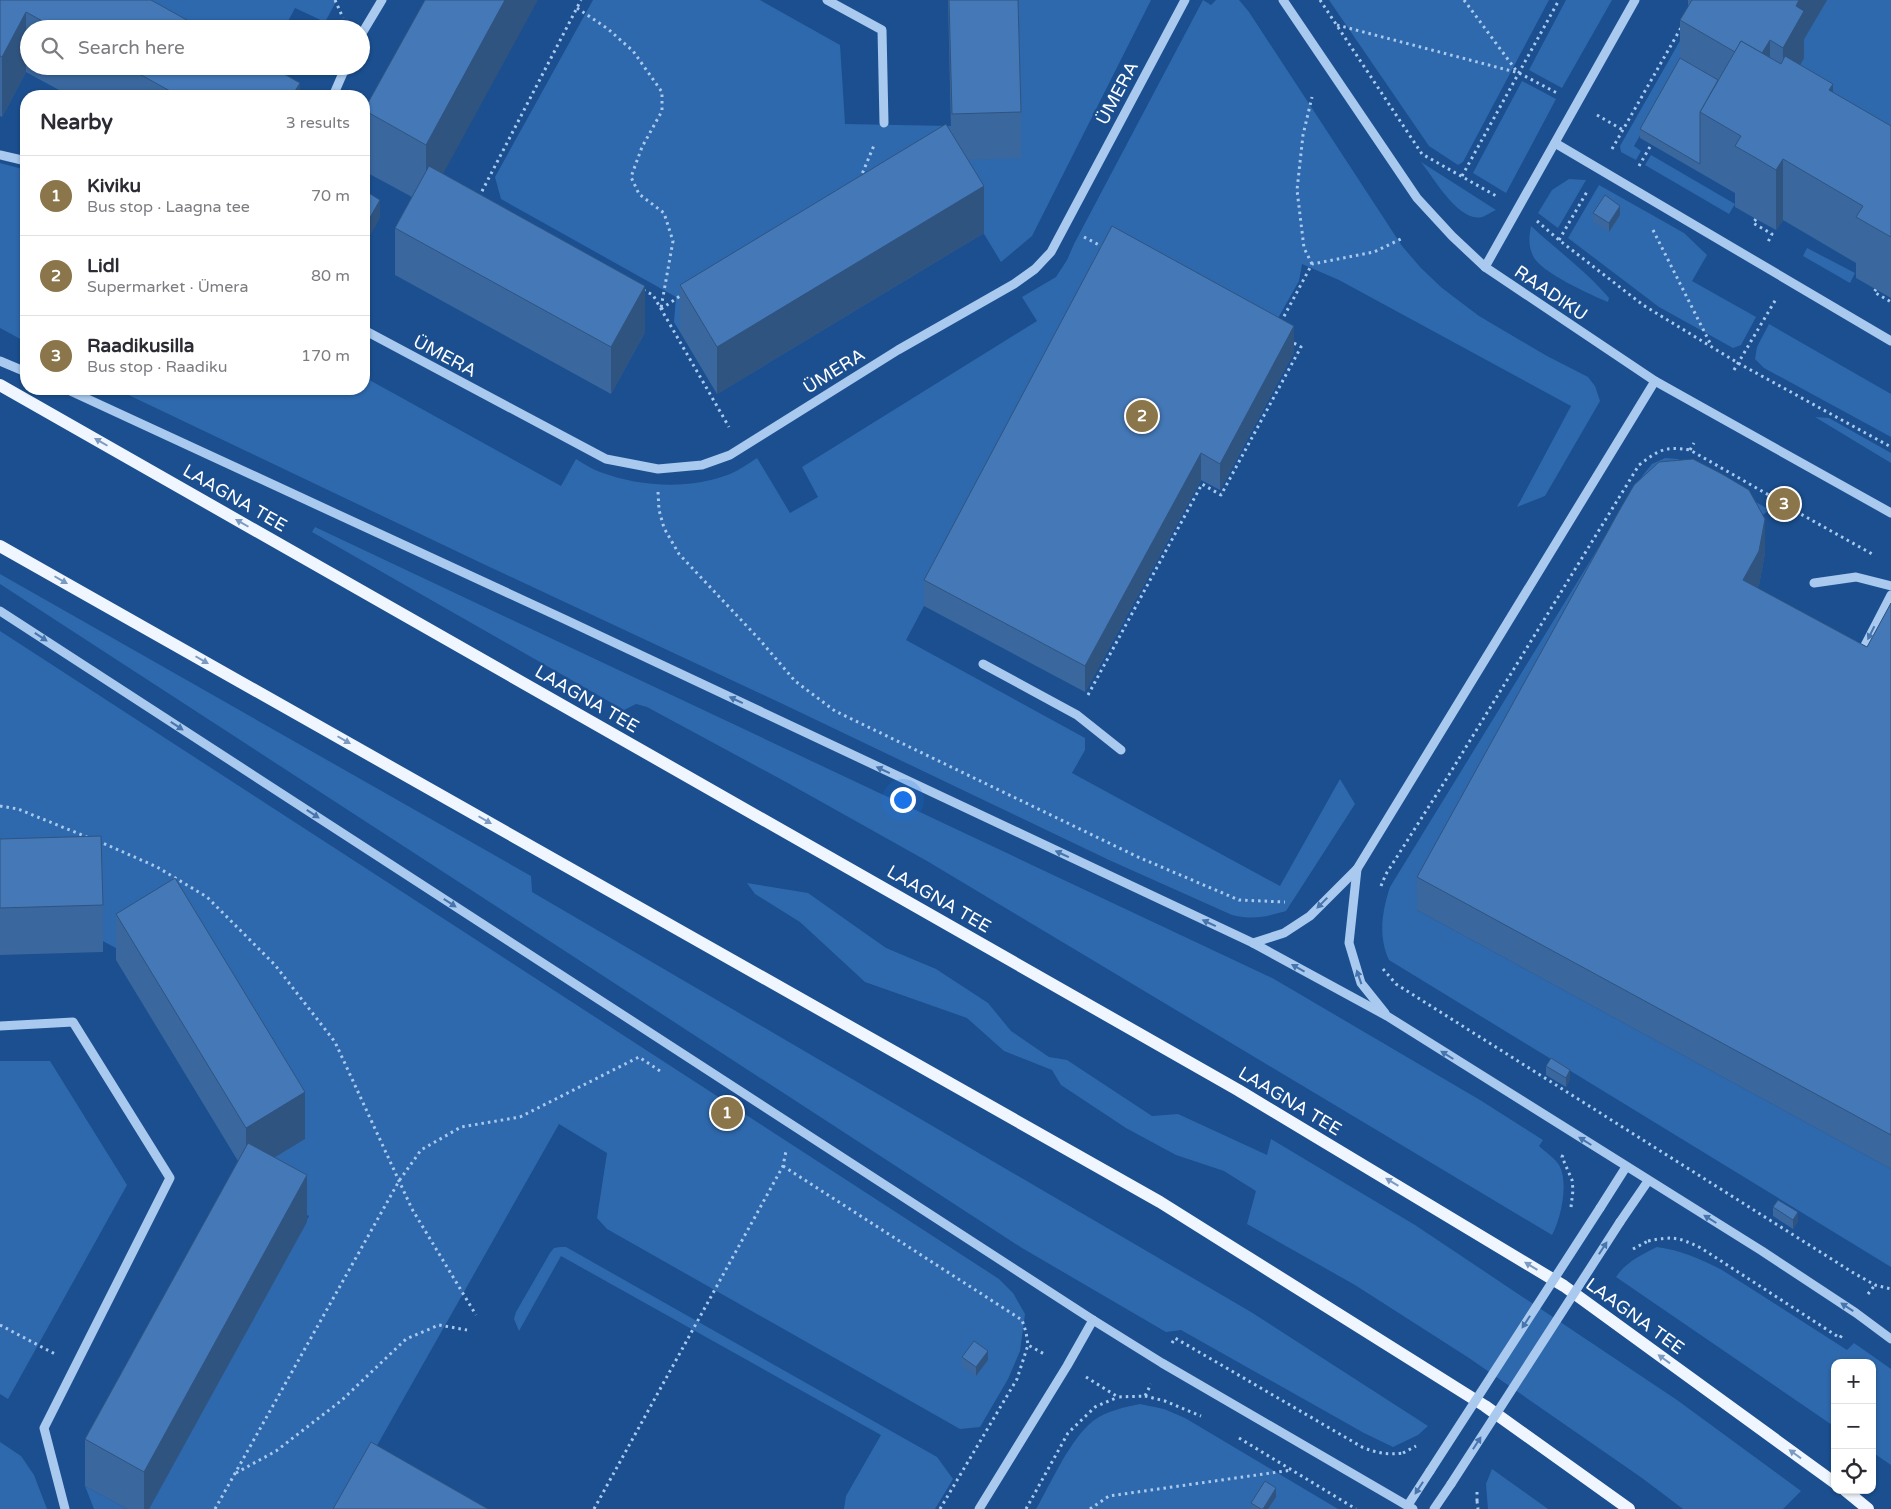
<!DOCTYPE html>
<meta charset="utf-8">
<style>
:root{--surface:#fff;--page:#f7f7f7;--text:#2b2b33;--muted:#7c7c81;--line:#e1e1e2;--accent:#8a764a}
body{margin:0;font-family:"Varela Round",sans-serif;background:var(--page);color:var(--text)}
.controls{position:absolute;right:15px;bottom:15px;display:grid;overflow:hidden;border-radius:10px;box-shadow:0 1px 4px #0004}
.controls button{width:45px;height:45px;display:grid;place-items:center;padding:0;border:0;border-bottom:1px solid var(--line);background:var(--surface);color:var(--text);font:25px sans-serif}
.you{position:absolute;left:902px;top:799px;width:18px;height:18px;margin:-12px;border:4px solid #fff;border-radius:50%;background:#1a73e8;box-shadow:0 0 0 8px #1a73e833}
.badge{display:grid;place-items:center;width:32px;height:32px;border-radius:50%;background:var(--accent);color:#fff;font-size:16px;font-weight:700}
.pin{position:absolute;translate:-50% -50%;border:2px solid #fff;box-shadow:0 1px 5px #0006}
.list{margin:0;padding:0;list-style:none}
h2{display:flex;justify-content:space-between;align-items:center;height:65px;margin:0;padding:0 20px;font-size:21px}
h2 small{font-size:16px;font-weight:400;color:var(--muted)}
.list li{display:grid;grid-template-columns:32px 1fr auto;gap:15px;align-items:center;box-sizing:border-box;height:80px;padding:0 20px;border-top:1px solid var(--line)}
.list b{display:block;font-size:19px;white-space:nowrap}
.list p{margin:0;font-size:16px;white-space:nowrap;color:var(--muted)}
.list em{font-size:16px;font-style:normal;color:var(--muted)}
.icon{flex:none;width:28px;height:28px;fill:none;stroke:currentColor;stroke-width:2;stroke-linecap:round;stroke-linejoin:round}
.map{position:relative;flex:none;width:1891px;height:1509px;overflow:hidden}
.search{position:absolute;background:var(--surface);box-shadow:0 1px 4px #0004;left:20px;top:20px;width:350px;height:55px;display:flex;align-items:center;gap:12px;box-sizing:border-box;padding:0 18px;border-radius:28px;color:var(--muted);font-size:19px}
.panel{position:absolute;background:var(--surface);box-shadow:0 1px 4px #0004;left:20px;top:90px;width:350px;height:305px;border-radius:20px}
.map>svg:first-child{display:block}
.green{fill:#2e69ad}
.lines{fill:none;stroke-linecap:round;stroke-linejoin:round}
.path{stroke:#a9c9ee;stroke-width:3;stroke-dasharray:2.5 4;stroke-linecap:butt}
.minor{stroke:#a9c9ee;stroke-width:9}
.major{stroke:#f0f6ff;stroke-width:12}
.path-bridge{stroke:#a9c9ee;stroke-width:3;stroke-dasharray:2.5 4;stroke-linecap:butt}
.minor-bridge{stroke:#a9c9ee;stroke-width:9}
.wall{fill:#3a679d}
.shaded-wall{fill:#305480}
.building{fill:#4478b7;stroke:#305480}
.oneway{fill:#7b9ac1}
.oneway2{fill:#4674ac}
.labels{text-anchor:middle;stroke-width:5;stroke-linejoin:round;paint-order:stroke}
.street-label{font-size:18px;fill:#fff;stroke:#1b4f8f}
</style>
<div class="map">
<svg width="1891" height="1509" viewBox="0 0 1891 1509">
<rect width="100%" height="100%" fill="#1b4f8f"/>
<g class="green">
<polygon points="142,0 337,0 325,22 295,8 284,29 192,29"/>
<polygon points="593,0 760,0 840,45 845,124 951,126 1017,0 1151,0 1032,236 1001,262 946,171 680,332 674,322 676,297 501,199 495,177"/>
<path d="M1203,0L1211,5L1216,0H1239L1249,12L1402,246L1421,268L1442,288L1479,316L1547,356L1588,377L1595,386L1600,401L1545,496L1517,507L1571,406L1339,280L1302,264L1299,281L1277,320L1116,244L906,640L1085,738V750L1072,773L1280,886L1340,779L1355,804L1286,911C1264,917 1255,920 1232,915L1109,860L787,706L477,561L116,389H364V377L561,486L576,459C584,464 592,469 600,472C640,487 690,490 730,474C739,470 748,464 757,458L790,513L818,497L802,467L1037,321L1022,297L1056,277L1067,260L1074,244Z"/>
<polygon points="1329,0 1549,0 1463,162 1458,165 1429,146"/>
<polygon points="1566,0 1612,0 1562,88 1529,70"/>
<polygon points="1827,0 1891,0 1891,186 1783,94 1804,58 1796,53"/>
<polygon points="1681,39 1692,45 1634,146 1641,151 1636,160 1621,152 1620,146"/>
<polygon points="1522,81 1556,99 1506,193 1473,173"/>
<polygon points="1651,155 1735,204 1729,214 1645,165"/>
<path d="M1421,162L1496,210C1491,212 1486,216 1482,217C1459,223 1433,177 1421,162Z"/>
<polygon points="0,163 26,170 26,342 0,328"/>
<polygon points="1569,179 1586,180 1558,228 1538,213 1552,190"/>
<polygon points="1599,185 1684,233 1707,255 1692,281 1756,317 1741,345 1733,348 1659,307 1568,238"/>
<path d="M1531,226C1557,250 1586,271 1609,298L1608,302C1591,295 1540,272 1533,256C1528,245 1529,237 1531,226Z"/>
<polygon points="1807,248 1855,273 1850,283 1803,256"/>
<polygon points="1769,324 1891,394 1891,437 1764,368 1755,359 1757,347"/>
<polygon points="1815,417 1829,418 1891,453 1891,463"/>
<path d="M1665,458L1678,459L1770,510L1749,524L1417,910L1891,1169V1267L1389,960C1378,937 1382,911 1390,887L1643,475L1652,464Z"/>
<path d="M315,527L1274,979L1480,1100L1543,1140L1539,1146C1545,1152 1555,1158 1559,1165C1569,1182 1561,1219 1552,1235L927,861L786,782L647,707L636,704L624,710L312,532Z"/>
<polygon points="0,574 531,876 532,892 1251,1312 1428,1426 1418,1435 1393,1447 1364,1433 1181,1330 1166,1332 1022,1248 0,584"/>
<polygon points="0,631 999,1279 1013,1293 1025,1314 1020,1351 1008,1379 980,1427 960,1429 607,1229 597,1218 607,1153 559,1124 341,1509 149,1509 309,1216 255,1188 127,954 0,886"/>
<polygon points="747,883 808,893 886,948 936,969 988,1003 1011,1031 1049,1057 1067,1060 1152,1116 1178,1114 1267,1155 1271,1139 1415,1225 1677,1400 1801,1491 1783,1509 1683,1509 1642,1478 1469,1358 1355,1285 1247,1224 1256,1191 1224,1171 1176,1155 1126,1128 1061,1085 1052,1070 1004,1051 967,1018 865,982 800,922 755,894"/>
<polygon points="0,1061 50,1061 127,1185 8,1399 0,1394"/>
<polygon points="560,1247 566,1247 937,1457 953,1479 935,1509 844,1509 846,1496 881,1435 561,1256 519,1331 514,1319 516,1312 550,1253 554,1248"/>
<path d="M1657,1247C1680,1250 1701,1259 1722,1270L1847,1350L1854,1343L1891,1369V1465L1872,1452V1363H1835V1427L1616,1277C1626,1262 1641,1255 1657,1247Z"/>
<path d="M1140,1404L1164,1409L1185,1418L1338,1509H1036C1051,1483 1070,1439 1093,1421C1106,1411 1125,1407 1140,1404Z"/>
<polygon points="0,1442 21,1456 34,1475 47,1509 0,1509"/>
<polygon points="1492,1469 1548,1509 1488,1509 1486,1484"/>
<polygon points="85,1486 127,1509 94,1509"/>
</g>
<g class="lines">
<g class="path">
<polyline points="335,0 343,18"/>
<polyline points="1320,0 1422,154 1498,197"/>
<polyline points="1464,0 1518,73"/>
<polyline points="577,8 608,29 633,51 662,92 662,111 642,147 631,177 639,194 664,213 673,241 661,308"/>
<polyline points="1337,25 1519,73 1557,93"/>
<polyline points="1597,115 1623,130"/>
<polyline points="1612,149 1682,26"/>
<polyline points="1639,166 1651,145"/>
<polyline points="1462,176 1559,0"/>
<polyline points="860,179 875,143"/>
<polyline points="479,197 581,0"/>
<polyline points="1756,219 1753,223 1772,234 1768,242"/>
<polyline points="1537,221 1559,240 1643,305 1738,363 1891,447"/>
<polyline points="1653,230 1711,345"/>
<polyline points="1084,237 1103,247"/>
<polyline points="1559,240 1588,190"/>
<polyline points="1312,264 1304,248 1297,190 1303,135 1312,97"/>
<polyline points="1876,289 1874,292 1891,302"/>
<polyline points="643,290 653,295 729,427"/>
<polyline points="661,309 683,294"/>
<polyline points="1281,322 1312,264 1374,252 1403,238"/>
<polyline points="1734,370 1776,299"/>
<polyline points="1690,450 1694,443"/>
<polyline points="658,492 659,510 664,528 679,554 759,639 795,681 835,711 1138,857 1239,900 1285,902"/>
<polyline points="1790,508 1874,555"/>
<polyline points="1088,695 1202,484 1221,495 1301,347 1290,341"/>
<polyline points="0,806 18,809 87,837"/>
<polyline points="98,841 157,867 207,897 275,965 335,1042 412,1209 476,1315"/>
<path d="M1381,886L1386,874L1447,778L1639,465C1659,450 1664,446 1690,450L1774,498"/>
<polyline points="1383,969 1396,984 1852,1272 1875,1285 1891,1289"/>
<polyline points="1563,1155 1562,1157 1572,1180 1573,1190"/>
<polyline points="783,1166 1022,1320 1026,1332 1028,1345"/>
<path d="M1648,1241C1673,1236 1678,1237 1701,1248L1840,1338L1843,1333"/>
<polyline points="1868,1294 1875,1285"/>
<polyline points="0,1325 55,1354"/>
<path d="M1172,1343L1175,1338L1362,1447C1376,1453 1388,1455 1403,1453"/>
<polyline points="1086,1377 1118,1397 1145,1396 1151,1384"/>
<polyline points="1145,1396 1165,1401 1201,1416"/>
<polyline points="1239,1438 1356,1509"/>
<polyline points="236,1473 276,1451 342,1400 406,1339 439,1325 467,1330"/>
<polyline points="1477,1501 1478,1509"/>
<polyline points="215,1509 399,1181 421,1150 461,1127 520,1117 639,1057 663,1073"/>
<polyline points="594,1509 783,1166 786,1151 785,1150"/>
<polyline points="940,1509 1017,1379 1028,1345 1046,1355"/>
<polyline points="1026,1509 1068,1433 1095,1407 1118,1397"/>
<polyline points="1090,1509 1109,1496 1292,1470"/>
</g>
<g class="minor">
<polyline points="827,0 882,30 884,123"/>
<polyline points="1283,0 1417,198 1452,236 1485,267 1655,381 1891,513"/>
<polyline points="361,35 382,0"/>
<polyline points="333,96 346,66"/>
<polyline points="1555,143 1891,341"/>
<polyline points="0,155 26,161"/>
<polyline points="1485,267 1635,0"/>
<polyline points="364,330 606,459 658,469 702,465 730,455 898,350 1014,284 1035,269 1051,252 1185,0"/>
<polyline points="0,361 26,372"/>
<polyline points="66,389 564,619 1253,943 1387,1016 1762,1251 1856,1313 1891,1339"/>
<polyline points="1814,583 1856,577 1891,586"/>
<polyline points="0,611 1093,1320 1162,1363 1413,1509"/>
<polyline points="1860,655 1891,595"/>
<polyline points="983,664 1077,715 1121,750"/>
<polyline points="1357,869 1349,943 1361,983 1385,1013"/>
<polyline points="1253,943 1284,933 1310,916 1357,869 1655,381"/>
<polyline points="0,1026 73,1022 170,1178 44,1428 65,1509"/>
<polyline points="1600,1208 1626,1167"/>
<polyline points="1620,1222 1648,1181"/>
<polyline points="1408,1505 1430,1471"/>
<polyline points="979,1509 1067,1366 1093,1320"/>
<polyline points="1434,1509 1451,1484"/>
</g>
<g class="major">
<polyline points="0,385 1238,1090 1564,1286 1835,1483"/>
<polyline points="0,546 1160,1202 1485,1406 1629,1509"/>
<polyline points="1845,1490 1868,1509"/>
</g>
<g class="path-bridge">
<polyline points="1571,1207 1573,1190"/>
<polyline points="1633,1249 1648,1241"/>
<polyline points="1403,1453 1416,1446"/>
<polyline points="1477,1501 1477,1490"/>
</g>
<g class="minor-bridge">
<polyline points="1430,1471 1600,1208"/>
<polyline points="1451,1484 1620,1222"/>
</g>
</g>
<g class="wall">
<polygon points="0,0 203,29 29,29 29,66 270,66 300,96 70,96 26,72 2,117 0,116"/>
<polygon points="425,0 443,174 645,332 611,394 395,275 395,228 412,197 364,171 364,110"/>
<polygon points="948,0 1018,0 1021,112 1021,158 968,160 984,233 717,394 680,332 680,285 951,132"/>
<polygon points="1688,0 1827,0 1804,39 1804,58 1800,65 1833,92 1891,126 1891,298 1856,278 1856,263 1783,220 1776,230 1756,219 1735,207 1735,193 1640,138 1640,129 1680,58 1680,20 1688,7"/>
<polygon points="1593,213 1620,215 1609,232 1593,222"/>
<polygon points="1294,352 1220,490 1201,480 1085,692 924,606 924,580"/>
<polygon points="1770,499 1794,511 1789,519 1770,508"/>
<polygon points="1765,553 1759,585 1757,588 1867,647 1891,603 1891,1169 1417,910 1417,877"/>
<polygon points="0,839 103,905 103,952 0,955"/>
<polygon points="116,914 305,1139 274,1157 307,1222 149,1509 127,1509 85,1486 85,1439 238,1161 116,960"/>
<polygon points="1546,1066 1570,1079 1566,1087 1546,1075"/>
<polygon points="1773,1207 1798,1221 1793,1229 1773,1216"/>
<polygon points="962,1357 988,1360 976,1376 962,1366"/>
<polygon points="1276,1497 1268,1509 1251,1509 1251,1503"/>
</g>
<g class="shaded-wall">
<polygon points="505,0 538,0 426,205 426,145"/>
<polygon points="1799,0 1827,0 1804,39 1804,58 1783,95 1783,48 1796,6"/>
<polygon points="26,12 26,72 2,117 2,57"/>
<polygon points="1770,40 1770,87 1756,64"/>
<polygon points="300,83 300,96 292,96"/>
<polygon points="1833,84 1833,144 1829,90"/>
<polygon points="1783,159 1783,220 1776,230 1776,170"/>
<polygon points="984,186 984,233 717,394 717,347"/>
<polygon points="380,200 380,218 364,246 364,228"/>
<polygon points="1620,206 1620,215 1609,232 1609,223"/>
<polygon points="645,286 645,332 611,394 611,347"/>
<polygon points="1294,326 1294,352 1220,490 1220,464"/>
<polygon points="1201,453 1201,480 1085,692 1085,666"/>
<polygon points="1794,502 1794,511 1789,519 1789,510"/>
<polygon points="1765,519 1765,553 1759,585 1743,613 1743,580"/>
<polygon points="1570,1070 1570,1079 1566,1087 1566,1078"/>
<polygon points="305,1092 305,1139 246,1175 246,1128"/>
<polygon points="307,1175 307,1222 149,1509 144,1509 144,1472"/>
<polygon points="1798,1212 1798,1221 1793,1229 1793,1220"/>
<polygon points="988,1351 988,1360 976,1376 976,1367"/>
<polygon points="1276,1488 1276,1497 1268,1509 1263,1509"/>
</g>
<g class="building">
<polygon points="0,0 151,0 203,29 57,29 26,12 2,57 0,56"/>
<polygon points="425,0 505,0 426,145 364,110"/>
<polygon points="949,0 1018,0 1021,112 952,114"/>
<polygon points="1692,0 1799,0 1796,6 1804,11 1783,48 1770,40 1762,53 1741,41 1735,52 1680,20"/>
<polygon points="1741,41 1781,64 1785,56 1833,84 1829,90 1891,126 1891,237 1856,217 1863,206 1783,159 1776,170 1756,158 1735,146 1741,136 1700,112"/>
<polygon points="1680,58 1718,80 1700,112 1700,164 1640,129"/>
<polygon points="125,66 270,66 300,83 292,96 179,96"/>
<polygon points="946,124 984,186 717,347 680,285"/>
<polygon points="429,166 645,286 611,347 395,228"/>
<polygon points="364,190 380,200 364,228"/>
<polygon points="1605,195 1620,206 1609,223 1593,213"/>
<polygon points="1112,226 1294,326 1220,464 1201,453 1085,666 924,580"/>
<polygon points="1693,459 1722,474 1749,490 1765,519 1759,551 1743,580 1867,647 1891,603 1891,1135 1417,877 1619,511 1634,485 1659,462"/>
<polygon points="1774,491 1794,502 1789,510 1770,499"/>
<polygon points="101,836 103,905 0,908 0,839"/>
<polygon points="175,878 305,1092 246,1128 116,914"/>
<polygon points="1551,1058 1570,1070 1566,1078 1546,1066"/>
<polygon points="248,1143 307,1175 144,1472 85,1439"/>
<polygon points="1778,1200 1798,1212 1793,1220 1773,1207"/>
<polygon points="974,1341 988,1351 976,1367 962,1357"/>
<polygon points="371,1442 488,1509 333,1509"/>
<polygon points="1265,1481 1276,1488 1263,1509 1261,1509 1251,1503"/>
</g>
<defs><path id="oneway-solid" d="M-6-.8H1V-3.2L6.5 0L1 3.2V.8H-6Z" transform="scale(1.25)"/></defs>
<g class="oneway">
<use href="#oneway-solid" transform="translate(101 442) rotate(-150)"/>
<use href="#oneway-solid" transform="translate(242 523) rotate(-150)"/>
<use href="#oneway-solid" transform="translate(61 580) rotate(30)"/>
<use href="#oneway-solid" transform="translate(202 660) rotate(30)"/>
<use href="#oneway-solid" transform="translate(344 740) rotate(30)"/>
<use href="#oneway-solid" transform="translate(485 820) rotate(30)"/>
<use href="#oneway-solid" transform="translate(1392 1182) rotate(-149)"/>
<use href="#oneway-solid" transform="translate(1531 1266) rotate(-149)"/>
<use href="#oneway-solid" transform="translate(1664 1359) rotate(-144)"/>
<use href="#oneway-solid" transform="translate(1795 1454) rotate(-144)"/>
</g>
<g class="oneway2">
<use href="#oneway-solid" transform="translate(1871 633) rotate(117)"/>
<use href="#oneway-solid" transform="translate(41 637) rotate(33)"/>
<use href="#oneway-solid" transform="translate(736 700) rotate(-155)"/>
<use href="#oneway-solid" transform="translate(177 726) rotate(33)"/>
<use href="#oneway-solid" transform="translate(883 770) rotate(-155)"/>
<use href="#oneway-solid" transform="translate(313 814) rotate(33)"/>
<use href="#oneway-solid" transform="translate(1062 854) rotate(-155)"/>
<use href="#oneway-solid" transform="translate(450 903) rotate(33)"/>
<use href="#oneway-solid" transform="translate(1322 903) rotate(135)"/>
<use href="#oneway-solid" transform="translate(1209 923) rotate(-155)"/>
<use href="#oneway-solid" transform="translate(1298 968) rotate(-151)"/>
<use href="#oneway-solid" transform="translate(1359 977) rotate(-109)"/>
<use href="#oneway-solid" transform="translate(1447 1055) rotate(-148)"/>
<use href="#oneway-solid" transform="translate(1585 1141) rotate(-148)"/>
<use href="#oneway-solid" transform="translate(1710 1219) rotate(-148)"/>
<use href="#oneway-solid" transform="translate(1603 1248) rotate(-57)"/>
<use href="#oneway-solid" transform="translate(1847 1307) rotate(-147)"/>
<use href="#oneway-solid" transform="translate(1526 1322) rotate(123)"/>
<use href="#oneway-solid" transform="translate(1477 1443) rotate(-57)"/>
<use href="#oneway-solid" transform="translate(1419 1488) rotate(123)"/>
</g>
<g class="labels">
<g class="street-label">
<text transform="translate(1117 93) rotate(-62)" y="6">ÜMERA</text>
<text transform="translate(1551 293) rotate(34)" y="6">RAADIKU</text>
<text transform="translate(445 356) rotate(28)" y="6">ÜMERA</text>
<text transform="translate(834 371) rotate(-32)" y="6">ÜMERA</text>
<text transform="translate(235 498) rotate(30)" y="6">LAAGNA TEE</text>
<text transform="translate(587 699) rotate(30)" y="6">LAAGNA TEE</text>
<text transform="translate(939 899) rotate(30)" y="6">LAAGNA TEE</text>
<text transform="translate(1290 1101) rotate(31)" y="6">LAAGNA TEE</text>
<text transform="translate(1635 1316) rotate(36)" y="6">LAAGNA TEE</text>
</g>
</g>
</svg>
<div class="controls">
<button>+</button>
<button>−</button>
<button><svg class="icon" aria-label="locate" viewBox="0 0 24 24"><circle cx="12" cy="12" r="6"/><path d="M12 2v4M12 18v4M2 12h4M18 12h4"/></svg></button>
</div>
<div class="you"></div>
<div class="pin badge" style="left:727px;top:1113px">1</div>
<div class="pin badge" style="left:1142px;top:416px">2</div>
<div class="pin badge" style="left:1784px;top:504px">3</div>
<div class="search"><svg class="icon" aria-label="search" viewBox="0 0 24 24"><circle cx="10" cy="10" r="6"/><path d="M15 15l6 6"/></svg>Search here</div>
<section class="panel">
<h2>Nearby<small>3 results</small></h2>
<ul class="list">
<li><span class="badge">1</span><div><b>Kiviku</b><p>Bus stop · Laagna tee</p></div><em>70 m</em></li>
<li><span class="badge">2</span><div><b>Lidl</b><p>Supermarket · Ümera</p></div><em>80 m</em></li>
<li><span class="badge">3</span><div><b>Raadikusilla</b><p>Bus stop · Raadiku</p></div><em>170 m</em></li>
</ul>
</section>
</div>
